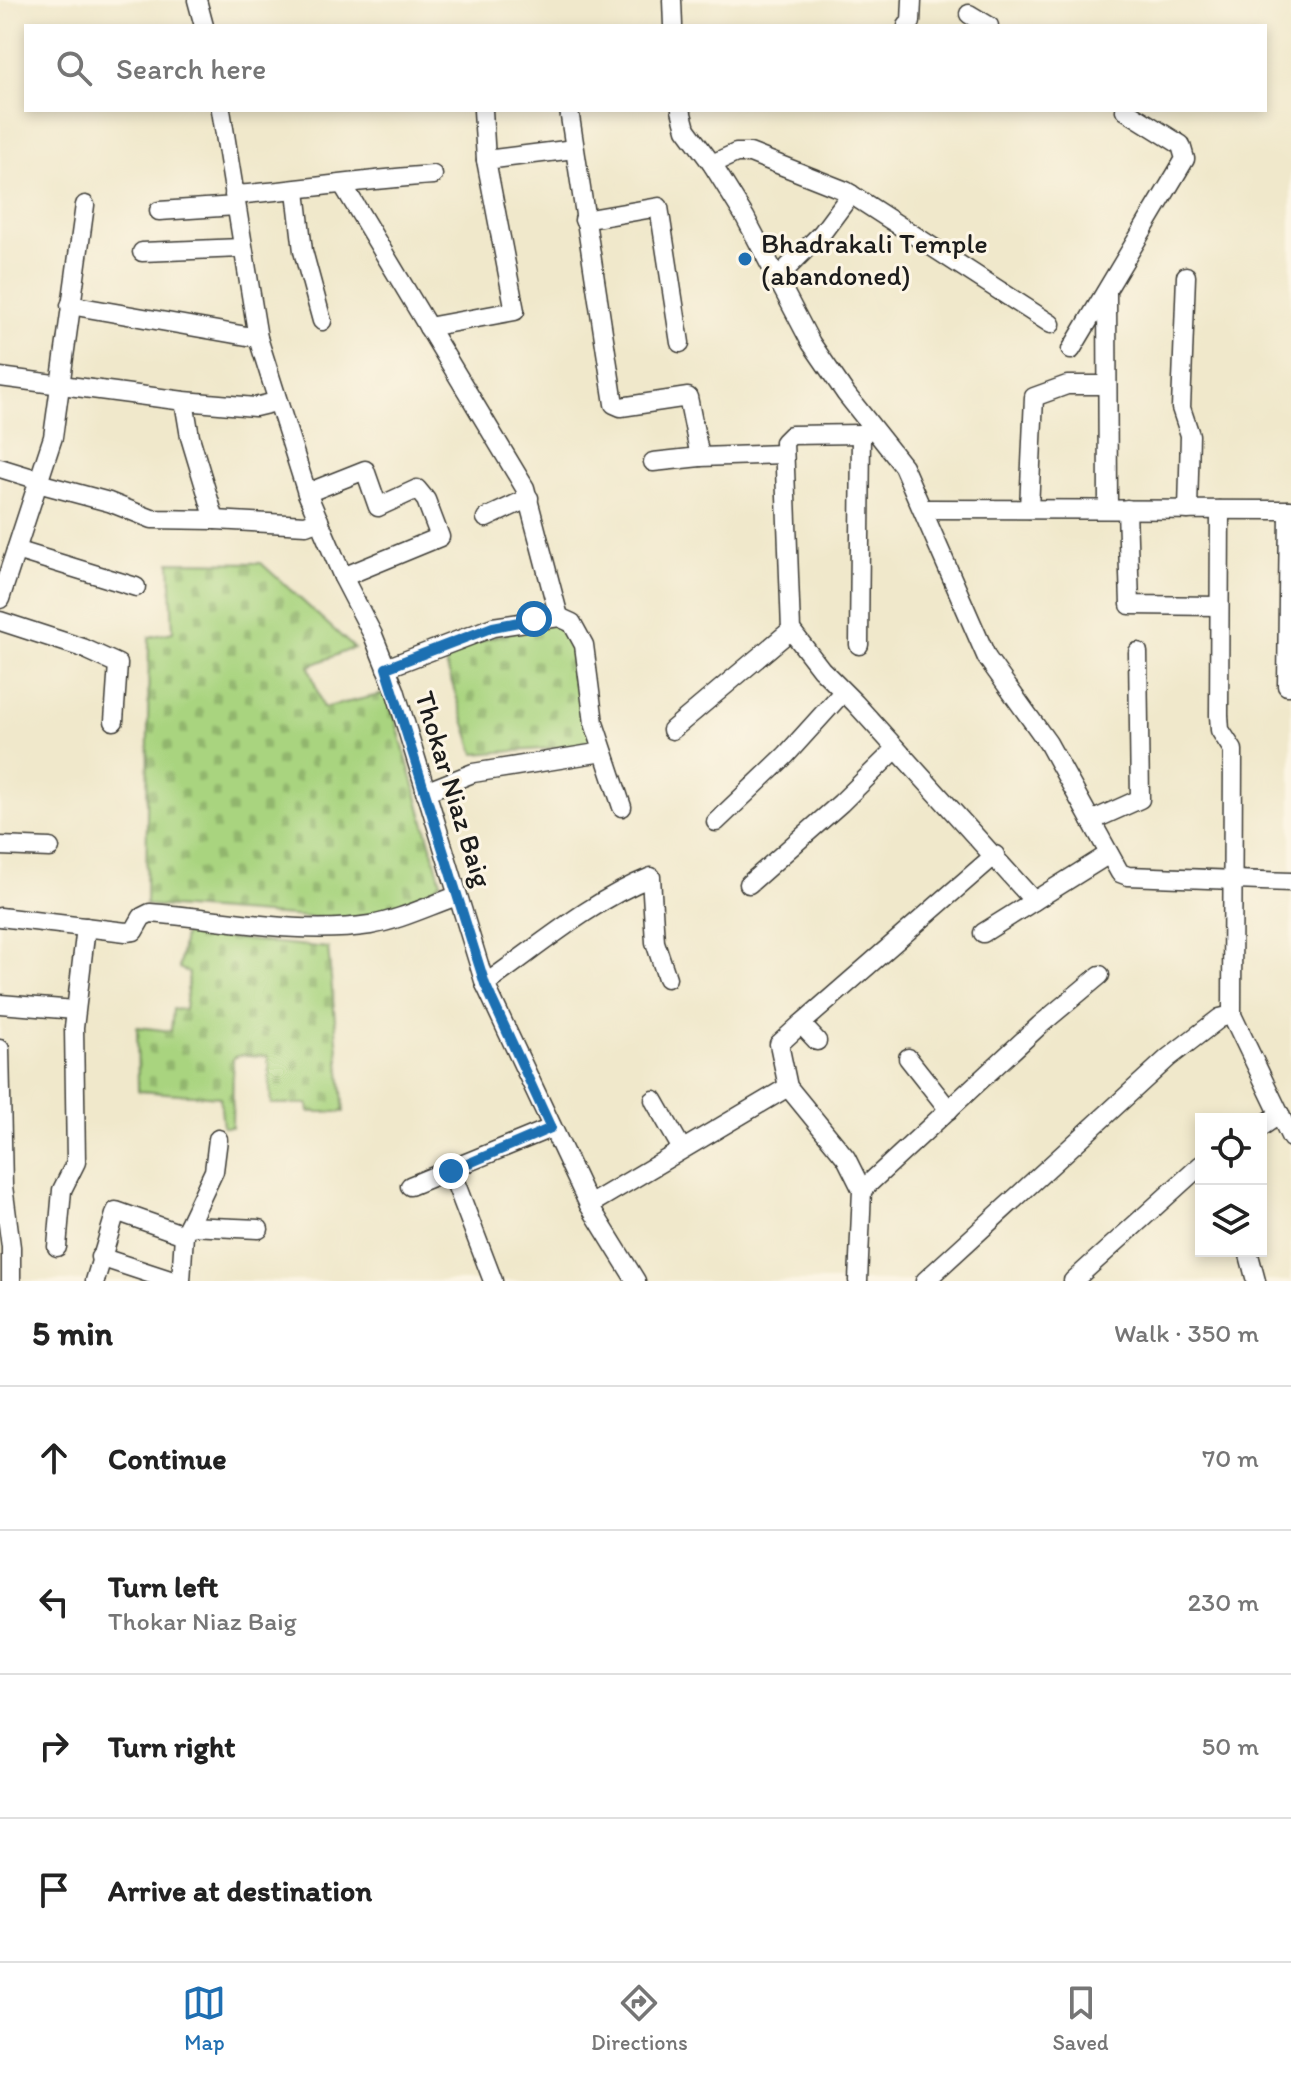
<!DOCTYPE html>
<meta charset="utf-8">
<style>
:root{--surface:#fff;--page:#f6f6f6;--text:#222;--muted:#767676;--line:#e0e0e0;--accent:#1f6fb2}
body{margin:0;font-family:Itim,sans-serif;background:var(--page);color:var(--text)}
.controls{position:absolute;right:24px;bottom:24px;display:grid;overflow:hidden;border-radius:0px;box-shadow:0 4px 12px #0003}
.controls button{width:72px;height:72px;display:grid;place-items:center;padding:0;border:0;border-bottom:2px solid var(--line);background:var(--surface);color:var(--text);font:40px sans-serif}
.stop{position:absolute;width:24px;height:24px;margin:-18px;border:6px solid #1f6fb2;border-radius:50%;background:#fff}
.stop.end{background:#1f6fb2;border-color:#fff;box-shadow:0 2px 8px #0008}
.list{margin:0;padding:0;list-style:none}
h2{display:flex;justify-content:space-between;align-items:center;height:104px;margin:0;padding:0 32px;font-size:34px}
h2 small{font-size:26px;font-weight:400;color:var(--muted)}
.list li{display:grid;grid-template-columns:52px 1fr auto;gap:24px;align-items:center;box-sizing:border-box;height:144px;padding:0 32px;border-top:2px solid var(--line)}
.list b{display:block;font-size:30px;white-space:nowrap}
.list p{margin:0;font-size:26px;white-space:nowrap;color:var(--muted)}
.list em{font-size:26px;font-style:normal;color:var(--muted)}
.icon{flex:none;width:44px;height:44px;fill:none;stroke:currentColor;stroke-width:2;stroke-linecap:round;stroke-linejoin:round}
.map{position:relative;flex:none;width:1291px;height:1281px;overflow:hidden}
.search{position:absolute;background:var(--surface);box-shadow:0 4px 12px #0003;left:24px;right:24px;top:24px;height:88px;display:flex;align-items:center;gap:20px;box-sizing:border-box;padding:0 28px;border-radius:0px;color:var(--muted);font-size:30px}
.sheet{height:680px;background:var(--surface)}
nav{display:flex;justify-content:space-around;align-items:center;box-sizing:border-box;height:112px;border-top:2px solid var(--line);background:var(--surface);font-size:22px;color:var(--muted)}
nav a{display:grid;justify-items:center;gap:4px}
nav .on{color:var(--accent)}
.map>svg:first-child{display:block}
.cemetery{fill:url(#cemetery-stones);stroke:#62784e;stroke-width:2}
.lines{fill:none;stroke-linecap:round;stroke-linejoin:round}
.minor-casing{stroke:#3c3b36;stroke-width:21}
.minor{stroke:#fff;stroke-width:18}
.route{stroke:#1f6fb2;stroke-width:10}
.poi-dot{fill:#1f6fb2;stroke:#fcf5e5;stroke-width:3}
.labels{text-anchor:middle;stroke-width:6;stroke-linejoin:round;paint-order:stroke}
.poi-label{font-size:28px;fill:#1c1c1c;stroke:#fcf5e5;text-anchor:start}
.street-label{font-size:28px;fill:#1c1c1c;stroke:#fcf5e5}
</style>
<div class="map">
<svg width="1291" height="1281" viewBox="0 0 1291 1281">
<defs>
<pattern id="cemetery-stones" width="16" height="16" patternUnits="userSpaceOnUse" patternTransform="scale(2)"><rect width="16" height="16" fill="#a9d47f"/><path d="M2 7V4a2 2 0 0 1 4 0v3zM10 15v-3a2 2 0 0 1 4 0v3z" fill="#91b56d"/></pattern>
</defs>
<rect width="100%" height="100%" fill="#fcf5e5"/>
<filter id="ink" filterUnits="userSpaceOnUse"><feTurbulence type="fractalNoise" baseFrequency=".0125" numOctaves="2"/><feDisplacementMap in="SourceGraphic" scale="16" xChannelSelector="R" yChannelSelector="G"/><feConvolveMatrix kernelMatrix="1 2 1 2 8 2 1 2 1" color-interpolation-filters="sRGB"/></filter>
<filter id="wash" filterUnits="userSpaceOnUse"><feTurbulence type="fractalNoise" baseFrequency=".006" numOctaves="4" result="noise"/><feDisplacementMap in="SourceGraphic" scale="32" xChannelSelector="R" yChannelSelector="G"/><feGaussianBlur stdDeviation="1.8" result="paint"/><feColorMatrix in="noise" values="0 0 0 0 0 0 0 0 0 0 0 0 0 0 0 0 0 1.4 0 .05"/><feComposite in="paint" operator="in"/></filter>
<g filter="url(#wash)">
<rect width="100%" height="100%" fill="#f0e8cb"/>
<g class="cemetery">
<polygon points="170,562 261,563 354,648 309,666 323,708 388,693 441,882 418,904 345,920 146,905 149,637 173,632"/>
<polygon points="534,625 556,625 578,635 592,745 475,754 442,652"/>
<polygon points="184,934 328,948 344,1112 309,1112 308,1104 271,1104 268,1056 241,1055 233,1058 232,1127 223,1127 220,1097 138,1091 137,1027 171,1031 173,1009 185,1010 189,973 179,968"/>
</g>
</g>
<g filter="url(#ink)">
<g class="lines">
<g class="minor-casing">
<g id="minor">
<polyline points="197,0 204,26"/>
<polyline points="672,0 673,26"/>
<polyline points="969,14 989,26"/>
<polyline points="907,26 911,22 912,0"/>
<polyline points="221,110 258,338 307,493 343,577 373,635 395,690 485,984 589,1205 636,1281"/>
<polyline points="483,110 486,160"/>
<polyline points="569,110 614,404 621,407 688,397 700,457"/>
<polyline points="681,110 686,129 712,164 745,217 811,343 846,394 903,466 987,658 1048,743 1120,873 1128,876 1291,882"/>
<polyline points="712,164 736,153 750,153 846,191 1051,324"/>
<polyline points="343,185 525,488 559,617"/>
<polyline points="296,191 303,251 322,321"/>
<path d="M234,195C301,190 367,179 433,175"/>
<polyline points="159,211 236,206"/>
<polyline points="584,220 659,207 680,343"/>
<polyline points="142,252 242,248"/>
<polyline points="1186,276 1181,408 1190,435 1188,510"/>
<polyline points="776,279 822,233 851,194"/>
<polyline points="1107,292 1108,509"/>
<polyline points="70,305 258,338"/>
<polyline points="428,327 515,311 486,160 574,149"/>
<polyline points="1071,350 1185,159 1181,145 1125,110"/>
<polyline points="0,377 184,401 255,407 276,402"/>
<polyline points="861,434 791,435 784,442 791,630 821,669 855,703 1034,901"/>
<polyline points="653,462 700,457 784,454"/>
<polyline points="0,468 39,480"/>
<polyline points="38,483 109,502 152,519 215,520 190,437 184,401"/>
<polyline points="307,493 365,470 378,507 417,489 426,500 440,537 343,577"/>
<polyline points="923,509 1291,510"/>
<polyline points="1029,509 1034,397 1067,385 1107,385"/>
<polyline points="1127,509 1130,605 1219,606"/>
<polyline points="1220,510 1219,715 1220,730 1233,750 1232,1015 1291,1138"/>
<polyline points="1289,510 1287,686 1291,686"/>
<polyline points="486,518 529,498"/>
<polyline points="215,520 306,525 319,520"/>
<polyline points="16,550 136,587"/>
<polyline points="0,599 53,437 85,205"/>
<polyline points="0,621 83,648 118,664 114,721"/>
<polyline points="859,645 861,434 872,429"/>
<polyline points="386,668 493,627 559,617 572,623 584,645 594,723 622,807"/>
<polyline points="672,730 791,630"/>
<polyline points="425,792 473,773 603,752"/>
<polyline points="1091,821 1140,799 1138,652"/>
<polyline points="716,822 786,755 843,692"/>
<polyline points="0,846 50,848"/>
<polyline points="749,884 841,803 896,749"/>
<path d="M0,917L126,932L134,931L142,917L150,913C222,918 297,936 370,925C400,920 428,906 457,896"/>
<polyline points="983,933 1109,854"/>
<path d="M485,984C538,947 591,901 651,877L655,942L667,978"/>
<polyline points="0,1004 75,1010"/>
<polyline points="801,1024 995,855"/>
<polyline points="817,1041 801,1024 779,1044 788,1087 846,1158 862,1190 858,1281"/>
<polyline points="0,1049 3,1186 11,1247 11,1281"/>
<polyline points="908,1058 949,1110"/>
<polyline points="654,1100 682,1149"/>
<polyline points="1261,1127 1280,1114"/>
<polyline points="451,1171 493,1281"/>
<polyline points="410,1186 551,1128"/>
<polyline points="862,1190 1040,1025 1100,975"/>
<polyline points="589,1205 788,1087"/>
<polyline points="188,1226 214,1171 218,1139"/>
<polyline points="57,1247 62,1190 76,1162 74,1028 86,927"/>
<polyline points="1248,1251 1256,1281"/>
<polyline points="100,1257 173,1281"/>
<polyline points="95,1281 116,1211 184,1235"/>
<polyline points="181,1281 184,1235 188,1226 259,1229"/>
<polyline points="925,1281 1168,1058 1220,1018 1232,1015"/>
<polyline points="1073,1281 1201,1165"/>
</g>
</g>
<use href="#minor" class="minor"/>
</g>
</g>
<g class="lines" filter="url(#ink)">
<polyline class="route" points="451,1171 551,1128 485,984 386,668 493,627 534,619"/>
</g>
<circle class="poi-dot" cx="745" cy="259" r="8"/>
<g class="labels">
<g class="poi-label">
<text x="761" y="253">Bhadrakali Temple<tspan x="761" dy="32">(abandoned)</tspan></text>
</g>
<g class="street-label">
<text transform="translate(454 789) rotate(73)" y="10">Thokar Niaz Baig</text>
</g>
</g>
</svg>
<div class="controls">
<button><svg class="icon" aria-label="locate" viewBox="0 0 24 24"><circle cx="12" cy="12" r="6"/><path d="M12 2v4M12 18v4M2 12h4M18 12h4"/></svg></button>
<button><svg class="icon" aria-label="layers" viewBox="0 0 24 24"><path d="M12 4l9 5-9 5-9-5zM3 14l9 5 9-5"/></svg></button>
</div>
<div class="stop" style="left:534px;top:619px"></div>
<div class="stop end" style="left:451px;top:1171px"></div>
<div class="search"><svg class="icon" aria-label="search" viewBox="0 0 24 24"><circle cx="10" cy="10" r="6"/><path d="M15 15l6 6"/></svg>Search here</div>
</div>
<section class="sheet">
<h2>5 min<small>Walk · 350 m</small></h2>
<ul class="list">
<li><svg class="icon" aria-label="ahead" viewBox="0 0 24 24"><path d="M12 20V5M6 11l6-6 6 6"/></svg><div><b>Continue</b></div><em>70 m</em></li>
<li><svg class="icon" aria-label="left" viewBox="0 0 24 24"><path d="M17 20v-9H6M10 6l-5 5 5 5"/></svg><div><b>Turn left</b><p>Thokar Niaz Baig</p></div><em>230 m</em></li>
<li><svg class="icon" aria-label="right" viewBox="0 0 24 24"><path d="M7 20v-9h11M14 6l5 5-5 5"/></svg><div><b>Turn right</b></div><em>50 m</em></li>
<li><svg class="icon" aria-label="arrive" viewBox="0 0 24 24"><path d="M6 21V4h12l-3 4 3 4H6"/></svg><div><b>Arrive at destination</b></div></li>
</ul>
</section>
<nav>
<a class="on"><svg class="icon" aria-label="map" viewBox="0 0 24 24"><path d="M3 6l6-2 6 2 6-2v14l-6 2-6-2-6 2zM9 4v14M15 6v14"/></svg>Map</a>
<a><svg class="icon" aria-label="directions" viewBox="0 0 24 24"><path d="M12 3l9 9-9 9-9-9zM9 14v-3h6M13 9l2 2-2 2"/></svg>Directions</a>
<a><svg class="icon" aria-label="saved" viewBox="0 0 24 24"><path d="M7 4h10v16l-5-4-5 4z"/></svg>Saved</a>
</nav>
